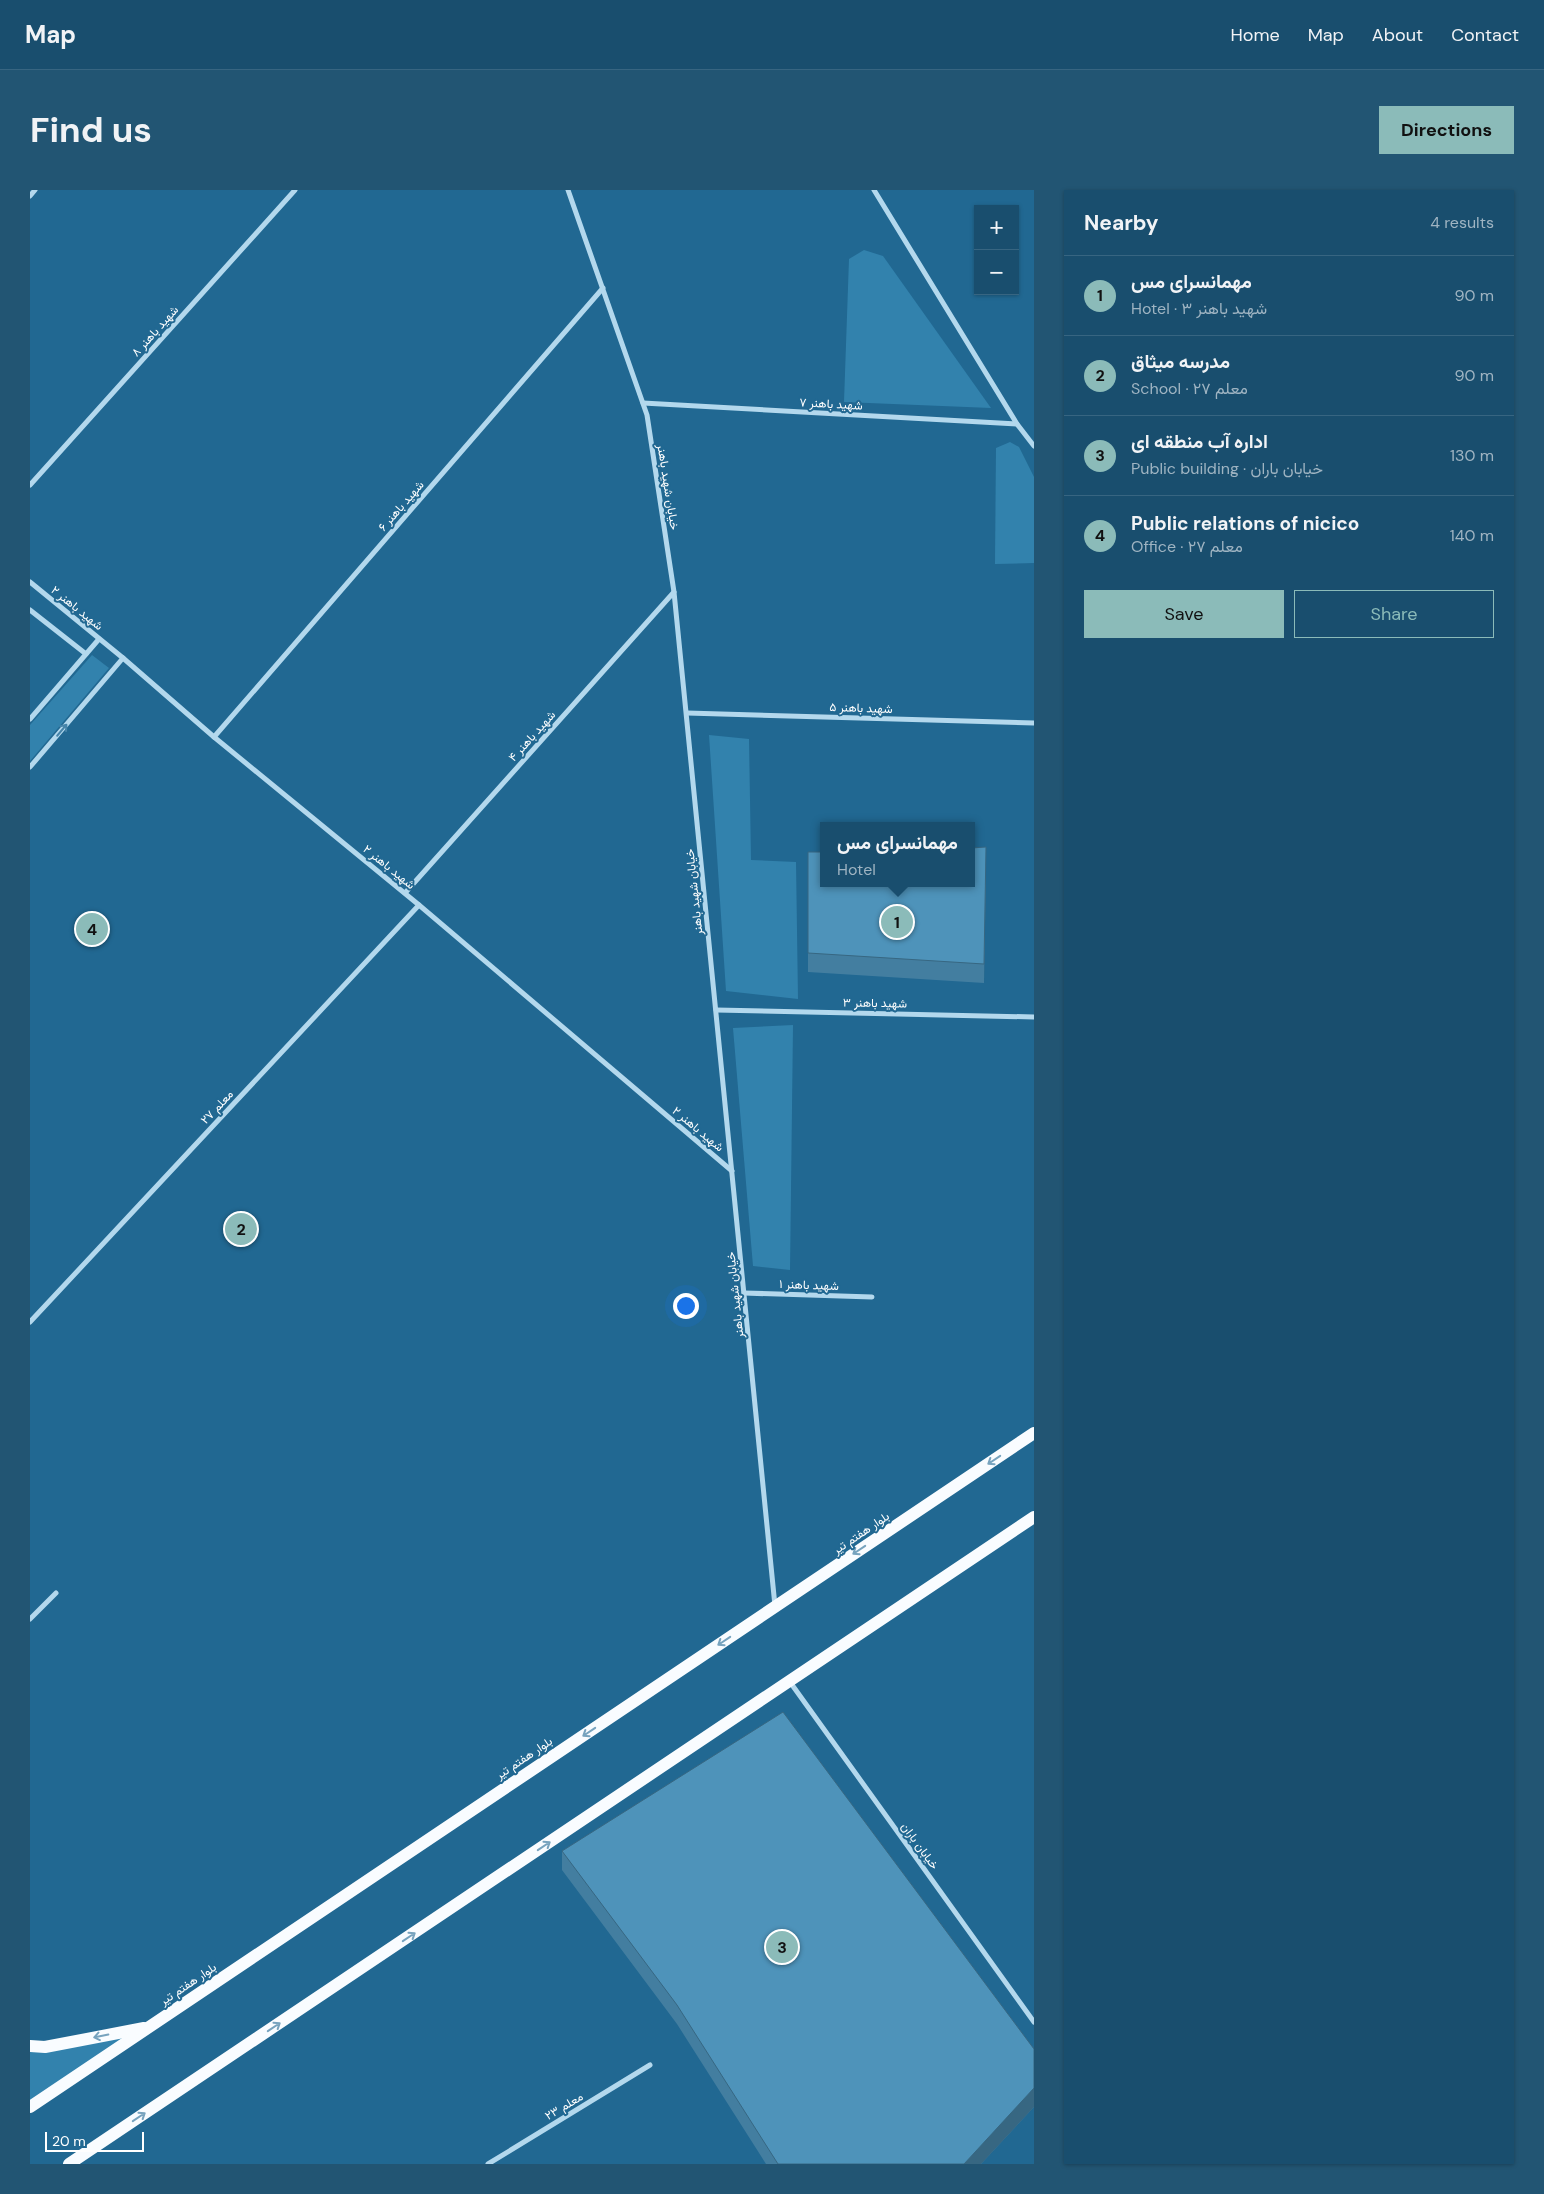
<!DOCTYPE html>
<meta charset="utf-8">
<style>
:root{--surface:#194e6e;--page:#225573;--text:#f1f3f6;--muted:#9fb4c2;--line:#376581;--accent:#8bbbb9}
body{margin:0;font-family:"DM Sans",Vazirmatn,sans-serif;background:var(--page);color:var(--text)}
.controls{position:absolute;right:15px;top:15px;display:grid;overflow:hidden;border-radius:0px;box-shadow:0 1px 4px #0004}
.controls button{width:45px;height:45px;display:grid;place-items:center;padding:0;border:0;border-bottom:1px solid var(--line);background:var(--surface);color:var(--text);font:25px sans-serif}
.scale{position:absolute;left:15px;bottom:12px;width:99px;box-sizing:border-box;padding-left:5px;border:2px solid #fff;border-top:0;font-size:14px;line-height:18px;white-space:nowrap;color:#fff;-webkit-text-stroke:4px #216892;paint-order:stroke}
.you{position:absolute;left:655px;top:1115px;width:18px;height:18px;margin:-12px;border:4px solid #fff;border-radius:50%;background:#1a73e8;box-shadow:0 0 0 8px #1a73e833}
.badge{display:grid;place-items:center;width:32px;height:32px;border-radius:50%;background:var(--accent);color:#111;font-size:16px;font-weight:700}
.pin{position:absolute;translate:-50% -50%;border:2px solid #fff;box-shadow:0 1px 5px #0006}
.popup{position:absolute;left:790px;top:632px;width:155px;height:65px;box-sizing:border-box;display:grid;place-content:center;border-radius:0px;background:var(--surface);filter:drop-shadow(0 1px 4px #0005);font-size:16px;white-space:nowrap;color:var(--muted)}
.popup b{font-size:19px;color:var(--text)}
.popup::after{content:'';position:absolute;left:50%;top:100%;margin-left:-10px;border:10px solid transparent;border-top-color:var(--surface)}
.list{margin:0;padding:0;list-style:none}
h2{display:flex;justify-content:space-between;align-items:center;height:65px;margin:0;padding:0 20px;font-size:21px}
h2 small{font-size:16px;font-weight:400;color:var(--muted)}
.list li{display:grid;grid-template-columns:32px 1fr auto;gap:15px;align-items:center;box-sizing:border-box;height:80px;padding:0 20px;border-top:1px solid var(--line)}
.list b{display:block;font-size:19px;white-space:nowrap}
.list p{margin:0;font-size:16px;white-space:nowrap;color:var(--muted)}
.list em{font-size:16px;font-style:normal;color:var(--muted)}
.actions{display:flex;gap:10px;padding:15px 20px}
.actions a{flex:1;padding:11px 0;border:1px solid var(--accent);border-radius:0px;text-align:center;font-size:18px;color:var(--accent)}
.actions .main{background:var(--accent);color:#111}
.map{position:relative;flex:none;width:1004px;height:1974px;overflow:hidden;border-radius:0px}
header{display:flex;align-items:center;gap:30px;box-sizing:border-box;height:70px;padding:0 25px;background:var(--surface);border-bottom:1px solid var(--line)}
header strong{font-size:24px}
nav{display:flex;gap:28px;margin-inline-start:auto;font-size:18px}
.intro{display:flex;align-items:center;justify-content:space-between;box-sizing:border-box;height:120px;padding:0 30px}
h1{margin:0;font-size:35px}
.button{padding:12px 22px;border-radius:0px;background:var(--accent);color:#111;font-size:18px;font-weight:700}
main{display:flex;gap:30px;padding:0 30px}
aside{flex:1;background:var(--surface);border-radius:0px;box-shadow:0 1px 4px #0004}
.map>svg:first-child{display:block}
.green{fill:#3282ad}
.lines{fill:none;stroke-linecap:round;stroke-linejoin:round}
.street{stroke:#b3d8ed;stroke-width:5}
.primary{stroke:#f9fcff;stroke-width:12}
.wall{fill:#437ea0}
.shaded-wall{fill:#376782}
.building{fill:#4e93ba;stroke:#376782}
.oneway{stroke:#4684a9}
.oneway2{stroke:#77a3be}
.labels{text-anchor:middle;stroke-width:4;stroke-linejoin:round;paint-order:stroke}
.street-label{font-size:12px;fill:#fff;stroke:#216892}
</style>
<header>
<strong>Map</strong>
<nav><a>Home</a><a>Map</a><a>About</a><a>Contact</a></nav>
</header>
<div class="intro"><h1>Find us</h1><a class="button">Directions</a></div>
<main>
<div class="map">
<svg width="1004" height="1974" viewBox="0 0 1004 1974">
<rect width="100%" height="100%" fill="#216892"/>
<g class="green">
<polygon points="834,60 853,66 961,218 814,212 819,69"/>
<polygon points="980,252 989,257 1004,287 1004,373 965,374 966,258"/>
<polygon points="62,465 79,478 0,571 0,535"/>
<polygon points="679,545 719,549 721,670 766,672 768,809 696,801"/>
<polygon points="763,835 760,1080 723,1076 703,838"/>
<polygon points="101,1846 0,1912 0,1860"/>
</g>
<g class="lines">
<g class="street">
<polyline points="538,0 617,225 644,402 745,1416"/>
<polyline points="844,0 987,234 1004,256"/>
<polyline points="0,6 5,0"/>
<polyline points="613,213 987,234"/>
<polyline points="0,295 265,0"/>
<polyline points="0,392 93,468 184,547 389,715 702,981"/>
<polyline points="0,420 56,464"/>
<polyline points="657,523 1004,533"/>
<polyline points="0,529 69,449"/>
<polyline points="184,547 573,98"/>
<polyline points="0,577 93,468"/>
<polyline points="375,703 644,402"/>
<polyline points="686,820 1004,827"/>
<polyline points="714,1103 842,1107"/>
<polyline points="0,1132 389,715"/>
<polyline points="0,1429 26,1403"/>
<polyline points="760,1492 1004,1832"/>
<polyline points="458,1974 620,1875"/>
</g>
<g class="primary">
<polyline points="0,1856 15,1857 114,1838"/>
<polyline points="0,1917 1004,1243"/>
<polyline points="39,1974 1004,1327"/>
</g>
</g>
<g class="wall">
<polygon points="778,662 956,676 954,793 778,782"/>
<polygon points="532,1661 1004,1859 1004,1917 951,1974 736,1974 647,1834 532,1680"/>
</g>
<g class="shaded-wall">
<polygon points="956,657 956,676 954,793 954,774"/>
<polygon points="1004,1898 1004,1917 951,1974 934,1974"/>
</g>
<g class="building">
<polygon points="956,657 954,774 778,763 778,662 793,662 793,693 941,693 941,658"/>
<polygon points="753,1522 1004,1859 1004,1898 934,1974 748,1974 647,1815 532,1661"/>
</g>
<defs><path id="oneway-shaft" d="M-6 0H5M1.5-3L5.5 0L1.5 3" fill="none" stroke-width="1.6" stroke-linecap="round" stroke-linejoin="round" transform="scale(1.25)"/></defs>
<use class="oneway" href="#oneway-shaft" transform="translate(32 540) rotate(-50)"/>
<g class="oneway2">
<use href="#oneway-shaft" transform="translate(964 1270) rotate(146)"/>
<use href="#oneway-shaft" transform="translate(829 1360) rotate(146)"/>
<use href="#oneway-shaft" transform="translate(694 1451) rotate(146)"/>
<use href="#oneway-shaft" transform="translate(559 1542) rotate(146)"/>
<use href="#oneway-shaft" transform="translate(514 1656) rotate(-34)"/>
<use href="#oneway-shaft" transform="translate(379 1747) rotate(-34)"/>
<use href="#oneway-shaft" transform="translate(244 1837) rotate(-34)"/>
<use href="#oneway-shaft" transform="translate(71 1846) rotate(169)"/>
<use href="#oneway-shaft" transform="translate(109 1927) rotate(-34)"/>
</g>
<g class="labels">
<g class="street-label">
<text transform="translate(125 141) rotate(-48)" y="4">شهید باهنر ۸</text>
<text transform="translate(801 214) rotate(3)" y="4">شهید باهنر ۷</text>
<text transform="translate(638 297) rotate(81)" y="4">خیابان شهید باهنر</text>
<text transform="translate(371 316) rotate(-49)" y="4">شهید باهنر ۶</text>
<text transform="translate(47 418) rotate(39)" y="4">شهید باهنر ۲</text>
<text transform="translate(831 518) rotate(2)" y="4">شهید باهنر ۵</text>
<text transform="translate(502 546) rotate(-48)" y="4">شهید باهنر ۴</text>
<text transform="translate(359 677) rotate(39)" y="4">شهید باهنر ۲</text>
<text transform="translate(664 702) rotate(-96)" y="4">خیابان شهید باهنر</text>
<text transform="translate(845 813) rotate(1)" y="4">شهید باهنر ۳</text>
<text transform="translate(187 917) rotate(-47)" y="4">معلم ۲۷</text>
<text transform="translate(668 939) rotate(40)" y="4">شهید باهنر ۲</text>
<text transform="translate(779 1095) rotate(2)" y="4">شهید باهنر ۱</text>
<text transform="translate(705 1105) rotate(-96)" y="4">خیابان شهید باهنر</text>
<text transform="translate(831 1343) rotate(-34)" y="4">بلوار هفتم تیر</text>
<text transform="translate(494 1568) rotate(-34)" y="4">بلوار هفتم تیر</text>
<text transform="translate(890 1656) rotate(54)" y="4">خیابان باران</text>
<text transform="translate(158 1794) rotate(-34)" y="4">بلوار هفتم تیر</text>
<text transform="translate(534 1916) rotate(-31)" y="4">معلم ۲۳</text>
</g>
</g>
</svg>
<div class="controls">
<button>+</button>
<button>−</button>
</div>
<div class="scale">20 m</div>
<div class="you"></div>
<div class="pin badge" style="left:867px;top:732px">1</div>
<div class="popup"><b>مهمانسرای مس</b>Hotel</div>
<div class="pin badge" style="left:211px;top:1039px">2</div>
<div class="pin badge" style="left:752px;top:1757px">3</div>
<div class="pin badge" style="left:62px;top:739px">4</div>
</div>
<aside>
<h2>Nearby<small>4 results</small></h2>
<ul class="list">
<li><span class="badge">1</span><div><b>مهمانسرای مس</b><p>Hotel · شهید باهنر ۳</p></div><em>90 m</em></li>
<li><span class="badge">2</span><div><b>مدرسه میثاق</b><p>School · معلم ۲۷</p></div><em>90 m</em></li>
<li><span class="badge">3</span><div><b>اداره آب منطقه ای</b><p>Public building · خیابان باران</p></div><em>130 m</em></li>
<li><span class="badge">4</span><div><b>Public relations of nicico</b><p>Office · معلم ۲۷</p></div><em>140 m</em></li>
</ul>
<div class="actions"><a class="main">Save</a><a>Share</a></div>
</aside>
</main>
